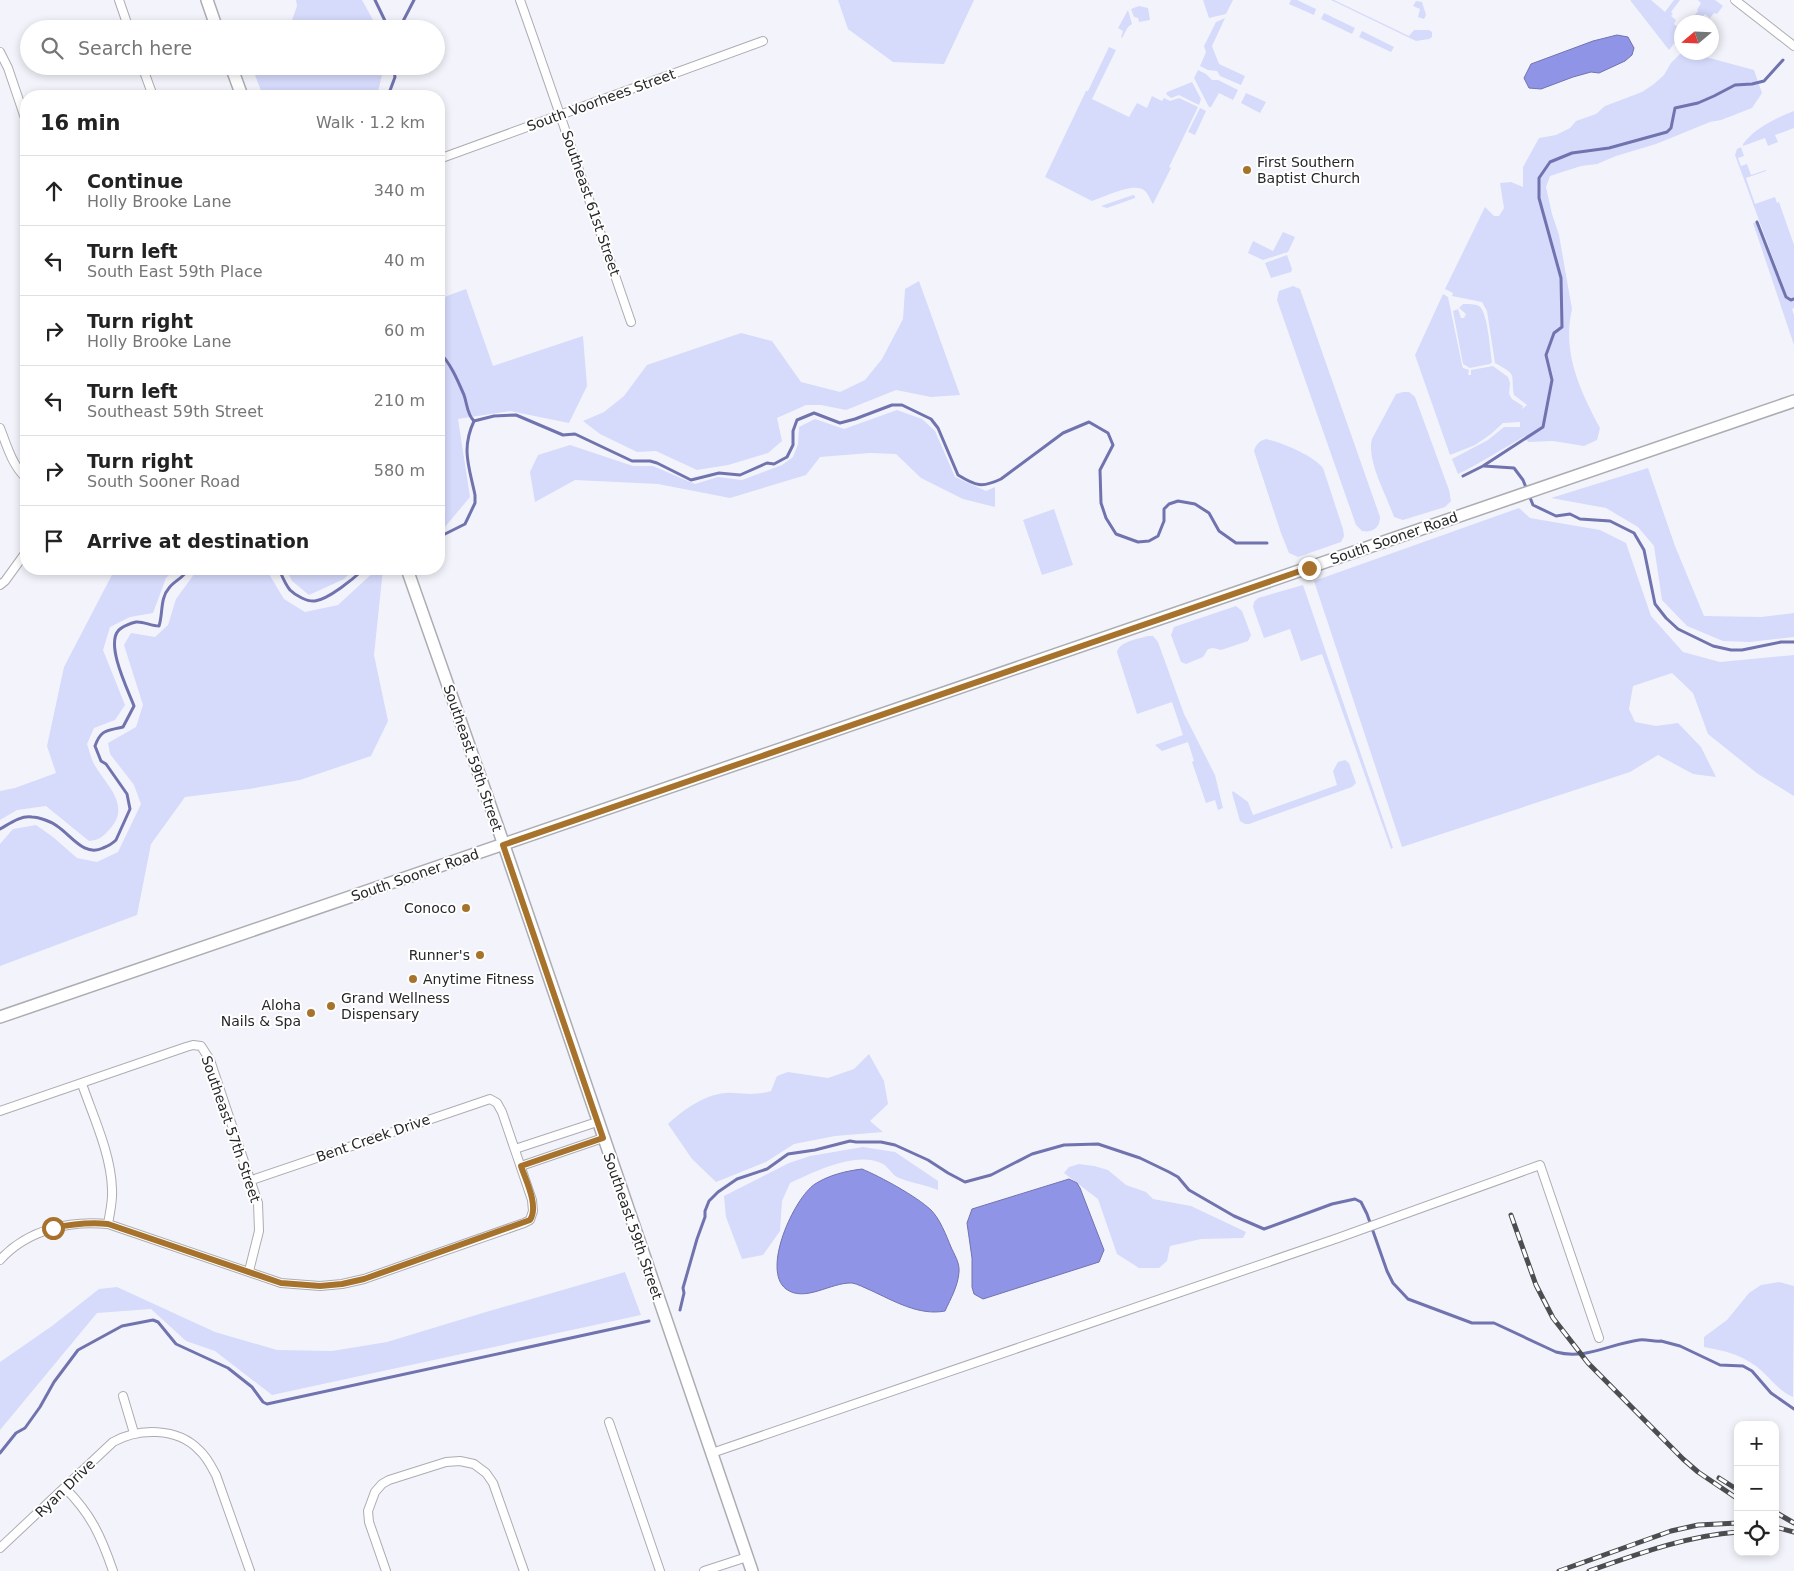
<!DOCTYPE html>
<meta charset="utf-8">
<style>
:root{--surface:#fff;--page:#f2f2f2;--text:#222;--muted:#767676;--line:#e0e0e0}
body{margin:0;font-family:"DejaVu Sans",sans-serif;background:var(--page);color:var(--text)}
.controls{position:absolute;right:15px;bottom:15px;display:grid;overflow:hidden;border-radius:10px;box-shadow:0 2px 8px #0003}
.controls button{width:45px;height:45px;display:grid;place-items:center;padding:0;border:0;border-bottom:1px solid var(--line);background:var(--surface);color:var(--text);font:25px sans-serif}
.compass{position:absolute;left:1674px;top:15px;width:45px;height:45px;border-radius:50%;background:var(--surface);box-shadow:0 2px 8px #0003;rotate:251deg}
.stop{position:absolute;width:15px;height:15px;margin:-11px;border:4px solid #a7732c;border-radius:50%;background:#fff}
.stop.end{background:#a7732c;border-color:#fff;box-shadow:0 1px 5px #0008}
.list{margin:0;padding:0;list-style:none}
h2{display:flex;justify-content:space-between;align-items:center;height:65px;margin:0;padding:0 20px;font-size:21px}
h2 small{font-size:16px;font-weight:400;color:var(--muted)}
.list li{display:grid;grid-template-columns:32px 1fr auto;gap:15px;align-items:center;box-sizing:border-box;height:70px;padding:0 20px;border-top:1px solid var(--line)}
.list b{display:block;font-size:19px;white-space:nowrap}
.list p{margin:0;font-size:16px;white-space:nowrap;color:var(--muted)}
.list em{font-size:16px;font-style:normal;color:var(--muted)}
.icon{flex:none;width:28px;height:28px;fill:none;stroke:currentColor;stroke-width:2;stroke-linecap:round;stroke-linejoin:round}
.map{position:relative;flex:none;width:1794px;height:1571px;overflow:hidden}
.search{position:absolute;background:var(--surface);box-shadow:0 2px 8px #0003;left:20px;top:20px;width:425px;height:55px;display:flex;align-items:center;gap:12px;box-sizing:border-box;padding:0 18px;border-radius:28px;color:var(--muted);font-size:19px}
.panel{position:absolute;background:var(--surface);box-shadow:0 2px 8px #0003;left:20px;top:90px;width:425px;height:485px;border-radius:20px}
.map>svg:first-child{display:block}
.green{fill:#d6dafb}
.water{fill:#9094e7;stroke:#7073ae}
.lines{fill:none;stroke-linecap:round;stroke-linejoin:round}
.stream{stroke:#7073ae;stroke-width:3}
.minor-casing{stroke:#acadb3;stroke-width:10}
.secondary-casing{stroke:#acadb3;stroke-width:14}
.minor{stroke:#fff;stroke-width:8}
.secondary{stroke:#fff;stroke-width:11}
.rail-casing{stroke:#4c4d50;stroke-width:5}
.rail{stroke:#fff;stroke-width:3;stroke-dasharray:9;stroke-linecap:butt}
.route{stroke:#a7732c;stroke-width:6}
.poi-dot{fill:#a7732c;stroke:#fff;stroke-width:2}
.labels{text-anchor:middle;stroke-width:4;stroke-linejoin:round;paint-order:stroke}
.street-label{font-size:14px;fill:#262729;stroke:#fff}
.poi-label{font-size:14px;fill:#262729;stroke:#fff;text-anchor:start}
</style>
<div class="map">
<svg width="1794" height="1571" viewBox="0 0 1794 1571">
<rect width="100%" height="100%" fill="#f3f4fb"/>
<g class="green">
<polygon points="296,0 362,0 378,29 289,29 297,6"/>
<polygon points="838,0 974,0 944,64 893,62 848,29"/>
<polygon points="1203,0 1233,0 1226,14 1209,18"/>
<polygon points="1291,0 1297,0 1316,9 1314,15 1289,4"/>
<polygon points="1331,0 1334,0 1409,36 1414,30 1429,30 1432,32 1432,37 1429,39 1416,41"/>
<polygon points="1630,0 1651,0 1665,12 1674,0 1680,0 1671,12 1673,14 1671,16 1676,20 1674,24 1681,30 1681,37 1680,36 1669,50"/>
<polygon points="1698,0 1715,0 1723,6 1717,14 1714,13 1710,18 1705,14 1698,22 1689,22 1698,11 1697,10 1701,3"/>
<polygon points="1416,1 1422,2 1426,15 1424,19 1418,17 1420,9 1413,6"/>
<polygon points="1139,6 1148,8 1150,20 1139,22 1138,18 1134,17 1131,9"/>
<polygon points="1128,10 1132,24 1128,27 1122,38 1121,37 1123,31 1118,28"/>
<polygon points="1324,13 1355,28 1352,34 1321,19"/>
<polygon points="1225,18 1212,46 1219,64 1245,76 1241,85 1220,76 1217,71 1208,70 1200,66 1206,52 1204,46 1216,22"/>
<polygon points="1362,31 1394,47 1391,52 1359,37"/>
<path d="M1109,47L1116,50L1092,99L1129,117L1137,103L1147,108L1152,96L1162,101L1164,98L1170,101L1179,98L1198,107L1169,167L1171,168L1153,204C1150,200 1149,195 1145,191C1134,181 1105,197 1092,201L1045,177L1086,91H1088Z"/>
<path d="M1691,53L1754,70L1762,93L1752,108L1721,120L1710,122L1656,144L1616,156L1597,164L1581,166L1550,176L1546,187L1552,214L1559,235L1572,309C1562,353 1580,390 1600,428L1597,440L1584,446L1553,441L1528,442L1525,436C1502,449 1481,463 1458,474L1452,459L1488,440L1504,427H1520V422L1503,423L1491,434L1475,445L1450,455L1415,355L1443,294L1448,297L1462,365L1463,368L1469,370L1468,375H1471V370L1493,366L1508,377L1510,383L1509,394L1512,399L1523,406L1522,409L1527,405L1514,395C1510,373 1519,376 1495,363L1487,311L1482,302L1452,296L1453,293L1445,289L1485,207L1494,216H1499L1504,208L1500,183L1511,182L1523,187V167L1539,138L1556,135L1570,128L1576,121L1596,114L1605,106L1642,92L1654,84L1664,75L1671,63L1680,54Z"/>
<polygon points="257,66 383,66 382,75 377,96 263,96 253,70"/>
<polygon points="1198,70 1206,74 1212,80 1218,80 1238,90 1233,100 1219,93 1211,107 1209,107 1194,78"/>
<polygon points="1192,82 1201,99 1199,105 1179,95 1171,98 1166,94 1167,92"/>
<polygon points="1246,93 1266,102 1260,113 1241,103"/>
<polygon points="1200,108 1206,111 1195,135 1188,132"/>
<path d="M1794,111V128L1775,135L1778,142L1768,146L1765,138L1743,146V144C1756,127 1774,119 1794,111Z"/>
<polygon points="1741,147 1744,156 1738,158 1741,166 1747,164 1751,175 1766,170 1766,171 1746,178 1755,204 1775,197 1777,203 1779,202 1794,245 1794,298 1791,298 1787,296 1735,155 1737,149"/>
<polygon points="1133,195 1135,196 1135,198 1107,208 1101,206"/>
<polygon points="1756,222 1785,298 1791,301 1794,300 1794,308 1792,309 1794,315 1794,345 1753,223"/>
<polygon points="1283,232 1295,237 1288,252 1263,260 1248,253 1253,241 1273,251"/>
<polygon points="1287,255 1292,269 1291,272 1271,278 1265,263"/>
<polygon points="919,281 960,395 931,397 896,390 846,410 821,405 806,405 777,418 782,441 768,453 728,465 697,470 656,451 637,452 600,434 583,421 604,412 624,396 647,365 741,333 772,341 801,382 840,392 865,380 882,359 903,319 905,289"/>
<path d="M1293,286L1300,289L1380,517C1380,528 1372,533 1362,531L1356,525L1277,300L1279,291Z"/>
<polygon points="466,289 493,366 583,336 587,386 569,423 510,411 458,419 470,497 439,534 439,299"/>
<path d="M1463,304C1468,304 1475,304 1479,306C1488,312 1490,351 1492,362L1490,364L1470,368L1463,364L1453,311L1458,309L1461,318H1464L1466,314L1459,308Z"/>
<path d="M1403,392H1409L1415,397L1449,490L1451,501L1445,507L1403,520L1394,517C1387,496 1366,460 1372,439L1396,394Z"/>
<polygon points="897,410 922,419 935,431 955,477 986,491 995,487 995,507 963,499 921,478 896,454 870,453 820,457 806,475 730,498 658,484 575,480 535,502 530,472 538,455 570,445 633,466 653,466 695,484 718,477 742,480 782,465 793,457 798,444 799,427 815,419 844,429"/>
<path d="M1266,439C1283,443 1312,455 1323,468L1343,529L1344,536L1341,542L1298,557L1289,553L1281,533L1254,451C1256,444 1259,441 1266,439Z"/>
<polygon points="1648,468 1675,546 1704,616 1761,617 1794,613 1794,637 1750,642 1723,641 1687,626 1662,600 1654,546 1638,527 1606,508 1551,498"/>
<polygon points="1519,508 1530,518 1600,530 1626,543 1651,616 1683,652 1720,662 1794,655 1794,796 1758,774 1708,734 1693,693 1672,673 1633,686 1629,709 1635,722 1656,726 1678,723 1701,747 1716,777 1693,774 1658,755 1630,772 1402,847 1314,581"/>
<polygon points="1054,509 1073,565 1042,575 1023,520"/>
<path d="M115,569H175L166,578L153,613L130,617L110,627L103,650L125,705L115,720L94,728L87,744C89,750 91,757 93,762C104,784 134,805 108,831C101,838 99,840 89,841L46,806L17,810L0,820V791L15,788L56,773L47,746L64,667Z"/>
<polygon points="198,569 266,569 284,599 305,612 338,605 377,569 383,569 374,655 388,721 371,756 300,780 249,789 185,797 151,844 137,915 0,966 0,844 13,829 36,825 53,837 77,858 97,862 118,852 141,804 134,785 110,754 108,743 136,727 143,705 124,645 131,633 155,637 168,625 176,599"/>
<polygon points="286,569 354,569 344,579 309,595 292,581"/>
<polygon points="1303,585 1393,848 1391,849 1322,654 1301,661 1290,629 1264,638 1253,607 1254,602 1258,598"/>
<polygon points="1236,606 1242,611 1251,635 1248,641 1221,650 1213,648 1208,649 1203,657 1186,664 1181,662 1171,635 1174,627"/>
<path d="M1148,636H1153L1158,642L1184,714L1215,775L1223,808L1218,810L1215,800L1206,803L1192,762L1194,761L1188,742L1162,751L1155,745L1183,735L1172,702L1137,714L1117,652C1120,641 1138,639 1148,636Z"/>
<polygon points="1345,760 1349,763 1356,783 1352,787 1249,824 1245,824 1240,821 1232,793 1233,791 1248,802 1253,815 1337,785 1333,771 1338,762"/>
<path d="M869,1054L884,1081L888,1104L870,1121L883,1132L835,1136L794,1144L766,1162L716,1182L692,1159L668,1124C684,1109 710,1091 733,1093C746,1094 759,1095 771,1091L777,1076L788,1072L828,1078L854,1069Z"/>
<path d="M863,1147L895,1152L938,1181V1190C926,1185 907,1182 897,1177C892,1174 888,1167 883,1164C857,1150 814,1172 790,1183L782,1201L780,1231L763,1255L742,1259L726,1217L724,1196L789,1163L810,1156Z"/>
<polygon points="1079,1164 1094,1166 1108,1170 1126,1185 1146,1192 1153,1199 1191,1206 1246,1232 1243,1238 1201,1239 1170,1246 1167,1261 1159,1268 1139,1268 1117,1254 1098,1199 1064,1173 1069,1167"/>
<polygon points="625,1272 641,1315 272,1395 215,1351 186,1341 151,1309 97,1313 0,1430 0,1362 52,1326 99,1289 117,1287 215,1332 277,1350 332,1351 387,1342 486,1312"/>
<path d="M1779,1282L1794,1286L1793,1397C1778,1391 1769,1376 1756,1366C1739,1354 1725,1351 1704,1347V1337L1727,1320L1749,1293L1761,1285Z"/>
</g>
<g class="water">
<polygon points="1617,35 1628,37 1634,48 1632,55 1625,61 1599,73 1591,72 1573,77 1541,89 1529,88 1524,78 1531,64 1593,41"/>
<path d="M862,1169C881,1177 916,1196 931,1210C940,1219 946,1235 951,1247C954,1254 960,1263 959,1272C958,1286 951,1298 945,1311C919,1316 894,1301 870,1290C865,1288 858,1284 852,1283C831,1282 805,1303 786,1289C761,1270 794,1198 815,1184C829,1175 846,1171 862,1169Z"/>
<polygon points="1069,1179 1077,1183 1080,1188 1104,1250 1099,1262 983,1299 974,1294 972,1287 972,1258 967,1223 972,1209"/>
</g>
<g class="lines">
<g class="stream">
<polyline points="375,0 389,29"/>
<polyline points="399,29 414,0"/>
<polyline points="388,96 395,77 393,66"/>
<polyline points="1757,222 1786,297 1791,300 1794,299"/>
<path d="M439,352C450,362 458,381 464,395C467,403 467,415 474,421"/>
<polyline points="1484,466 1514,468 1523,480 1533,505 1556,516 1570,514 1580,519 1610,521 1634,533 1644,550 1655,604 1666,618 1678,629 1713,646 1731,650 1742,650 1781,642 1794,642"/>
<polyline points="1463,476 1483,466 1543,427 1552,380 1546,355 1554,333 1562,327 1561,278 1539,198 1539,178 1550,162 1572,153 1609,148 1667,132 1671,128 1675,108 1698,103 1714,96 1735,85 1752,84 1764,81 1783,60"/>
<path d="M439,537L465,524L475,503V495C469,466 461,449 474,421L494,416L516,415L563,435L575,434L632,461H650L657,463L691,480L719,473L740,475L767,463L774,464L787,457L793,445V431L797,420L814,413L840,423L855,419L892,405H902L931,419L938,428L958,475C976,486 982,488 1001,479L1063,433L1089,422L1108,433L1113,445L1100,470L1101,503L1106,518L1116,534L1138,542L1149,541L1158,536L1164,521V509L1169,504L1178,501L1195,504L1209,513L1219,531L1236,543H1267"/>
<path d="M279,569C282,576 285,584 290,590C295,595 307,602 315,601C329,599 353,579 364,569"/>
<path d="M0,829C9,824 21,815 32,817C39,817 52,822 57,826C72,836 84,857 103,848C108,846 112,844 116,840L130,809L127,794L106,764L101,761L95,746C101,729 107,731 123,727L134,706C128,690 106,646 118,631C121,627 131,623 136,622C143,621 151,626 159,626C163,614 160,598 169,588C175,580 184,578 188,569"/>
<path d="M680,1310L684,1293L683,1288L697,1239L705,1217V1211L709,1201L718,1192L737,1179L767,1169L788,1154L815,1150L850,1141L856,1142H881L895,1145L928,1160L948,1173L965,1182L991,1175L1032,1154L1064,1145L1098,1144L1140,1158L1169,1172L1178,1177L1189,1190L1234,1216L1264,1229L1332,1204L1355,1199L1361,1202L1367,1214L1387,1271L1393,1283L1408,1299L1472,1323H1494L1556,1352C1585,1360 1610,1344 1639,1340C1647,1339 1654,1342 1661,1341L1680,1346L1720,1365L1743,1366L1752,1371L1771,1393L1794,1409"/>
<polyline points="0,1453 16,1433 25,1428 40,1407 54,1382 78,1350 122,1326 153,1320 158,1322 176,1344 228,1368 252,1387 263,1402 267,1404 649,1321"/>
</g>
<g class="minor-casing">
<g id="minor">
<polyline points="119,0 129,29"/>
<path d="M520,0C558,107 594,215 631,322"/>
<polyline points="1735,0 1794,46"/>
<polyline points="0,52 8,68 26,121"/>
<polyline points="142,66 153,96"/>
<polyline points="439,159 763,41"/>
<path d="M0,428C7,446 12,465 26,478"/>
<polyline points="0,585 5,581 26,552"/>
<path d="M82,1084C93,1116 111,1154 112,1189C113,1200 110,1212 108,1224"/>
<polyline points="0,1111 186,1047 193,1045 201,1046 210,1060 258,1203 259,1231 249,1271"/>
<polyline points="515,1149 597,1122"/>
<polyline points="521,1166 603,1138"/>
<path d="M0,1260C27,1230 69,1220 108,1224L281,1283L320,1286L342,1284L364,1279L524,1223L530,1220L533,1211L532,1200L502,1112L497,1103L490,1099L252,1180"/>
<polyline points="123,1396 134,1433"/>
<polyline points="609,1422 660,1571"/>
<polyline points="712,1453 1338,1238 1540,1165 1599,1338"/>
<path d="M65,1488C91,1514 101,1536 113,1571"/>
<path d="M0,1548L113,1442C138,1428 177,1427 199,1450C207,1457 211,1466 216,1475L250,1571"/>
<polyline points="386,1571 369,1522 368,1511 375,1492 382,1484 389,1480 446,1462 460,1461 474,1464 486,1473 493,1483 524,1571"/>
<polyline points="704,1571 747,1557"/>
</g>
</g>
<g class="secondary-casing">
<g id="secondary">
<polyline points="207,0 217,29"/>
<polyline points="231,66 242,96"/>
<polyline points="407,569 497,825 752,1571"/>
<polyline points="0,1017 1794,401"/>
</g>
</g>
<use href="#minor" class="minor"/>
<use href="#secondary" class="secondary"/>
<g class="rail-casing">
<g id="rail">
<polyline points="1511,1215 1536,1285 1553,1318 1588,1363 1683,1459 1698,1472 1738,1499"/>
<polyline points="1719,1478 1738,1490"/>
<polyline points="1775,1512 1794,1523"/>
<polyline points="1775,1527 1794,1532"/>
<polyline points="1559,1571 1671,1531 1698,1525 1738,1523"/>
<path d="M1589,1571C1638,1554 1686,1536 1738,1532"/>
</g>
</g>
<use href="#rail" class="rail"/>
</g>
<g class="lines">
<path class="route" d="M53,1228C72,1224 89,1222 108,1224L281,1283L320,1286L342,1284L364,1279L530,1220C539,1206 526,1181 521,1166L603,1138L503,845L1309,568"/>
</g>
<g class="poi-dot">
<circle cx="1247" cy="170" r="5"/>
<circle cx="466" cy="908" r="5"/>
<circle cx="480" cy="955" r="5"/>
<circle cx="413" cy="979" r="5"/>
<circle cx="331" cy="1006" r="5"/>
<circle cx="311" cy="1013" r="5"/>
</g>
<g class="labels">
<g class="street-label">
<text transform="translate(601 100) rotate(-20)" y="5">South Voorhees Street</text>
<text transform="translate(591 203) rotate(71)" y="5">Southeast 61st Street</text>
<text transform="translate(1394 538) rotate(-19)" y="5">South Sooner Road</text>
<text transform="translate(473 758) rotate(71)" y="5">Southeast 59th Street</text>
<text transform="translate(415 875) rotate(-19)" y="5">South Sooner Road</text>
<text transform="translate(231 1129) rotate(71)" y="5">Southeast 57th Street</text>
<text transform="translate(373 1138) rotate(-19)" y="5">Bent Creek Drive</text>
<text transform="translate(633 1226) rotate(71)" y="5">Southeast 59th Street</text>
<text transform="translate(65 1488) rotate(-44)" y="5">Ryan Drive</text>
</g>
<g class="poi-label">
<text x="1257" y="167">First Southern<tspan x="1257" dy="16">Baptist Church</tspan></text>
<text x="456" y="913" text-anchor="end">Conoco</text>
<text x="470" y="960" text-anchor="end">Runner's</text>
<text x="423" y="984">Anytime Fitness</text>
<text x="341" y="1003">Grand Wellness<tspan x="341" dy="16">Dispensary</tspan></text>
<text x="301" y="1010" text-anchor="end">Aloha<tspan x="301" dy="16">Nails &amp; Spa</tspan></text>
</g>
</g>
</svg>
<div class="controls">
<button>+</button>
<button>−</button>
<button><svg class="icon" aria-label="locate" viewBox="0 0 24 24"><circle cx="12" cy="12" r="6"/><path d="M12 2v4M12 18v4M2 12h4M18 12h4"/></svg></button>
</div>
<svg class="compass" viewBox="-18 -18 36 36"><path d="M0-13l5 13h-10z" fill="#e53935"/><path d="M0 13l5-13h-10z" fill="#767676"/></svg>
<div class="stop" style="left:53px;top:1228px"></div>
<div class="stop end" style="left:1309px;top:568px"></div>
<div class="search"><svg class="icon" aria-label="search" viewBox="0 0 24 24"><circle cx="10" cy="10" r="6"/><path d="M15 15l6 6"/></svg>Search here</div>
<section class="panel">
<h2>16 min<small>Walk · 1.2 km</small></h2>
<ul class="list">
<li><svg class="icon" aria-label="ahead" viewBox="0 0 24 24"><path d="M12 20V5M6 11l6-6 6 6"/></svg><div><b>Continue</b><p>Holly Brooke Lane</p></div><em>340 m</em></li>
<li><svg class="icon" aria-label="left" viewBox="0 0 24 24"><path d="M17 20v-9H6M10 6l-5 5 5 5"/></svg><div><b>Turn left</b><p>South East 59th Place</p></div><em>40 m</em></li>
<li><svg class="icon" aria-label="right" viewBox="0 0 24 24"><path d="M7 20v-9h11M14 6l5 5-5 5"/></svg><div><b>Turn right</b><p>Holly Brooke Lane</p></div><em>60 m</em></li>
<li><svg class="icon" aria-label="left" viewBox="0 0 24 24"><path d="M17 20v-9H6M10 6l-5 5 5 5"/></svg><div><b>Turn left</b><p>Southeast 59th Street</p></div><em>210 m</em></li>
<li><svg class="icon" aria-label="right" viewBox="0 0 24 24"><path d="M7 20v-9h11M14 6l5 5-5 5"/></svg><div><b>Turn right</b><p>South Sooner Road</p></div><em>580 m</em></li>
<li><svg class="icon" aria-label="arrive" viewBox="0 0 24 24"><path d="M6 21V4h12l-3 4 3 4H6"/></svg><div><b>Arrive at destination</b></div></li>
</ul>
</section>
</div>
